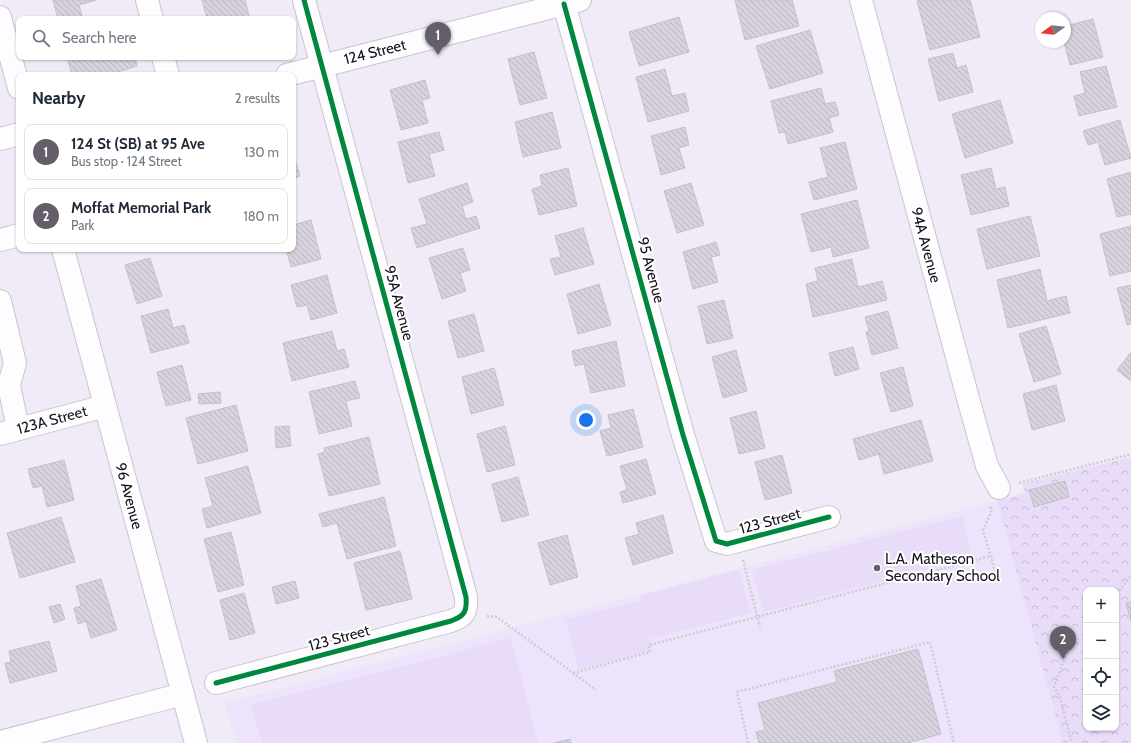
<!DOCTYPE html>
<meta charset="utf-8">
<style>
:root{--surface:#fff;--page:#f6f6f7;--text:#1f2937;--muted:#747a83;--line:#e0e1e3;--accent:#635e6a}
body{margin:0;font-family:Cabin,sans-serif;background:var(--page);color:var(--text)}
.controls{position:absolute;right:12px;bottom:12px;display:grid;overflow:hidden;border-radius:8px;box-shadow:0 1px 3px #0004}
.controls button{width:36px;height:36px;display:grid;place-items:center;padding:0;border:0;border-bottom:1px solid var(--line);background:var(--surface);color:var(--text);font:20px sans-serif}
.compass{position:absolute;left:1035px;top:12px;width:36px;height:36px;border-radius:50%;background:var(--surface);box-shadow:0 1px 3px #0004;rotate:255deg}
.you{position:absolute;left:586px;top:420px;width:14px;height:14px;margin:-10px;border:3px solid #fff;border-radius:50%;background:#1a73e8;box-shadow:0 0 0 6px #1a73e833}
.badge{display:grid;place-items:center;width:26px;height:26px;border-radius:50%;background:var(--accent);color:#fff;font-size:13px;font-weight:700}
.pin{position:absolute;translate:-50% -33px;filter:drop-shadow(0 1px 2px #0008)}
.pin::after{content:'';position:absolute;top:21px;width:14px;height:12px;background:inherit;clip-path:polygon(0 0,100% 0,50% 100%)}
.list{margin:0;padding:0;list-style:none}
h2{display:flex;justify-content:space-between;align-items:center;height:52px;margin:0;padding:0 16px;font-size:17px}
h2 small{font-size:13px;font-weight:400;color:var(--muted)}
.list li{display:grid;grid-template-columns:26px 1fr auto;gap:12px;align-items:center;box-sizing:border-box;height:56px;margin:0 8px 8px;padding:0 8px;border:1px solid var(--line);border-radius:8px}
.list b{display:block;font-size:15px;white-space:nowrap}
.list p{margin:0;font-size:13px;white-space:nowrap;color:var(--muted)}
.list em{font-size:13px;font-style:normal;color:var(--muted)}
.icon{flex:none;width:22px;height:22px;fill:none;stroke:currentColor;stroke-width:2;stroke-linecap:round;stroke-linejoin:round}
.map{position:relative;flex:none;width:1131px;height:743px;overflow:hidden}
.search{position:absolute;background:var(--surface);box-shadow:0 1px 3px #0004;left:16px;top:16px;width:280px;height:44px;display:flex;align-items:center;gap:10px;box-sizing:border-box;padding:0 14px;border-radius:8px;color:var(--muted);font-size:15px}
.panel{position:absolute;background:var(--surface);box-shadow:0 1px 3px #0004;left:16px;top:72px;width:280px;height:180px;border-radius:8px}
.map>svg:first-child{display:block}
.built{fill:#ede3fa}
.green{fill:#e8dcf9}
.park{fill:url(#park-crowns);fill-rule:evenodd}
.building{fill:url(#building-back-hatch);stroke:#c5c0cc}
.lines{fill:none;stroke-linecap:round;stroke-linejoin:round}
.minor-casing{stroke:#cac4d0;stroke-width:24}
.major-casing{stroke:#cac4d0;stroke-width:24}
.path{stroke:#cdccd1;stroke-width:2.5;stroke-dasharray:2 2;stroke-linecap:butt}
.minor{stroke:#fdfcfe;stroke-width:22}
.major{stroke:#fdfcfe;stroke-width:22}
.cycleway-casing{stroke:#fff;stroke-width:8}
.cycleway{stroke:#00873e;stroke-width:5}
.poi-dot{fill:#635e6a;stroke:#fff;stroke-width:1.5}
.labels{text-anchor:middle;stroke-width:4;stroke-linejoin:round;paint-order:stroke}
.street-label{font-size:15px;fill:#17121e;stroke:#fff}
.poi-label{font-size:15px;fill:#17121e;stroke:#fff;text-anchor:start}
</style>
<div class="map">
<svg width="1131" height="743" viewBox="0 0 1131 743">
<defs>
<pattern id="park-crowns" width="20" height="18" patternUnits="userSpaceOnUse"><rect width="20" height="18" fill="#e8dcf9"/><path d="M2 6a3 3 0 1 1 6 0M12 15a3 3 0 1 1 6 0" fill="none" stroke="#c6bcd5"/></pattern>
<pattern id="building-back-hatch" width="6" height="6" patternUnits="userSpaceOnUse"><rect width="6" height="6" fill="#d7d2dd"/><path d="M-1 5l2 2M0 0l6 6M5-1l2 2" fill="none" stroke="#b8b3bd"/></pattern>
</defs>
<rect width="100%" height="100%" fill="#f0ebf6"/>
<polygon class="built" points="997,501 1063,743 236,743 225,703"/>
<g class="green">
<polygon points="962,516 972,558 763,612 752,570"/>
<polygon points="739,570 750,613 650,639 639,596"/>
<polygon points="640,601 652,650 578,670 566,620"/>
<polygon points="511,638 538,743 262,743 251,705"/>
</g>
<path class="park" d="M1131,457V743H1063L997,501L1025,493L1022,484ZM1086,590H1116V728H1086Z"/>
<g class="building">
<polygon points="53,0 96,0 79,5 83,19 58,19"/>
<polygon points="202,0 245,0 250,19 207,19"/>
<polygon points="735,0 792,0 799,26 745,40"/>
<polygon points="922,0 970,0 980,37 930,50 917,1"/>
<polygon points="679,17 689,52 639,66 629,32"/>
<polygon points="1093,19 1103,57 1070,65 1064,42 1065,35 1067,34 1065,26"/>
<polygon points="810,30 823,73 770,89 756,46"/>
<polygon points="534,52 547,98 520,105 508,59"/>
<polygon points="953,53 957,68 966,65 973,92 939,101 928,59"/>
<polygon points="67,57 135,57 137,66 108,75 72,75"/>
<polygon points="1106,66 1117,107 1079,116 1074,96 1085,93 1080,72"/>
<polygon points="665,69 672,96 685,93 689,111 648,122 636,77"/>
<polygon points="425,80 430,98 422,100 428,123 401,130 390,90"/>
<polygon points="821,88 825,104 835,102 839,115 829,118 833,132 788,144 785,132 779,133 771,101"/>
<polygon points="1000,100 1013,143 965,158 952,114"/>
<polygon points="552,112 561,148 523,157 515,122"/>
<polygon points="1120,120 1131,158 1105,165 1098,142 1088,145 1083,131"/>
<polygon points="685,127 689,145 679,148 685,168 661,175 651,136"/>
<polygon points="439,132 444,150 429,154 435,176 408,183 398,142"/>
<polygon points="845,142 857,189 814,200 809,182 828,177 820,148"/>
<polygon points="293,153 300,176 293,179"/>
<polygon points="568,168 577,206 539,215 532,189 542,186 540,175"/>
<polygon points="991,168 996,189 1005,187 1009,206 971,215 961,175"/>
<polygon points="1131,172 1131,214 1117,217 1107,179"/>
<polygon points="467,183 473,202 462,206 466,219 476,216 480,228 417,248 411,228 427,224 419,199"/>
<polygon points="691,183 704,225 677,233 664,191"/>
<polygon points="857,200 869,248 833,257 831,247 811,252 801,214"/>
<polygon points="1030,216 1040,256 987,269 977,229"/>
<polygon points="311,220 321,259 291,267 286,249 293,249 293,225"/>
<polygon points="1131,226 1131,271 1110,276 1100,234"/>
<polygon points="583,228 594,264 555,275 550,259 561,257 555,236"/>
<polygon points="716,242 720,255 711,257 718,282 693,289 683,252"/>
<polygon points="463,248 470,270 460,273 466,291 442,299 429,258"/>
<polygon points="150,258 162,296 137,304 125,265"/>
<polygon points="852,259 858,287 882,281 887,300 813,317 806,284 818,281 815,268"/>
<polygon points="1040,269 1047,301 1066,296 1070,313 1008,328 997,280"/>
<polygon points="327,275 337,313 311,320 307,305 297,307 291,285"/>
<polygon points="599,284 611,325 578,334 567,294"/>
<polygon points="1131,285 1131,324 1127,325 1117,288"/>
<polygon points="724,300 733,338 707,344 698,306"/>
<polygon points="168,309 173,328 184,325 189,343 151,353 141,316"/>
<polygon points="888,311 898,348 872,355 866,332 869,331 865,317"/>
<polygon points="474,314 484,351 458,358 448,321"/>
<polygon points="1046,326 1061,374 1034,382 1019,334"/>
<polygon points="332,331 337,351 344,349 349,367 292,381 283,343"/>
<polygon points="616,341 625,386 591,393 584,364 575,366 572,351"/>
<polygon points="853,347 859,369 835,376 829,353"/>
<polygon points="736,350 747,391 723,398 712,357"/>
<polygon points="1131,352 1131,381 1117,370"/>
<polygon points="182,365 191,400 166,406 157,372"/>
<polygon points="903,367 913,406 891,412 880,373"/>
<polygon points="494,368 504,405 471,414 462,377"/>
<polygon points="355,381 360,398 346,401 352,426 319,434 309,392"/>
<polygon points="1056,385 1065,421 1032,430 1023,394"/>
<polygon points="220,392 221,403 199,404 198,394"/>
<polygon points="236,405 248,451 198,464 186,418"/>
<polygon points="633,409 643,447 607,456 600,431 611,428 608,415"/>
<polygon points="756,411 765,448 739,454 730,418"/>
<polygon points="921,420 933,461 884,474 879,454 859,460 853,439"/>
<polygon points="289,426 291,446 276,448 275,427"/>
<polygon points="505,426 515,465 487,472 477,434"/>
<polygon points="369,437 380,484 329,496 318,454 325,452 324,448"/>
<polygon points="782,455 792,493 765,500 755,462"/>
<polygon points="646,459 656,494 623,503 620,492 627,490 620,466"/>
<polygon points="64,460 74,500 47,507 42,486 33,488 28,469"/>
<polygon points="248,466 261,513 207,528 202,509 213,506 205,478"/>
<polygon points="518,477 529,515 502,522 492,484"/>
<polygon points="1065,481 1069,497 1034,507 1029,490"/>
<polygon points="384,497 396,546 347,559 337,523 323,527 319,514"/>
<polygon points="663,515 673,553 633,565 625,538 639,534 636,523"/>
<polygon points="61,517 75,562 20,578 7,533"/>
<polygon points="231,532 244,585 218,592 204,539"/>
<polygon points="567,535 578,577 550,585 538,543"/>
<polygon points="400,551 412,599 366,610 354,563"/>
<polygon points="101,579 117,630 91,638 86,621 78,624 74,608 81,606 76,586"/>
<polygon points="295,581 299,598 276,604 272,587"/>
<polygon points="244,593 255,633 230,640 220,600"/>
<polygon points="1131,602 1131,622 1126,603"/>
<polygon points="60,604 65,619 54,623 49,607"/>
<polygon points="49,641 57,671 10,683 5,663 11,662 9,651"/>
<polygon points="918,649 941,734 907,743 759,743 756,732 765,730 758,703 837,682 834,671"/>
<polygon points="570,739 571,743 554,743"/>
</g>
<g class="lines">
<g class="minor-casing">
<g id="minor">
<polyline points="147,0 152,19"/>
<polyline points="861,0 969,402 987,466 999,488"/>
<polyline points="564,4 683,435 716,541 727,544 829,517"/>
<polyline points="163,57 168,75"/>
<polyline points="287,75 580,0"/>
<polyline points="0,139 19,134"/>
<polyline points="0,240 19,235"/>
<polyline points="0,301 15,363 9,385 18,429"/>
<polyline points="0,434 105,406"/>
<path d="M216,683L451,621C465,616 467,611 466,597L304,0"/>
<polyline points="0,742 183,694"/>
</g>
</g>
<g class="major-casing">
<g id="major">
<polyline points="0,17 19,88"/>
<polyline points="63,249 196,743"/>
</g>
</g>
<g class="path">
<polyline points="1019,483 1131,454"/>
<polyline points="990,507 992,510 983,530 994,567 992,577"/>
<polyline points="743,560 760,627"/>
<polyline points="1116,593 1120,590 1131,575"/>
<polyline points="487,616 497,617 596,690"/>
<polyline points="1065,648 1065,657 1054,687 1060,697 1072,743"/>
<polyline points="573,673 650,652 649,645 991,556"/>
<polyline points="748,743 737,692 930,642 954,743"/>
</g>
<use href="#minor" class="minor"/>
<use href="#major" class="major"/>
<g class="cycleway-casing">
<g id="cycleway">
<polyline points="564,4 683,435 716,541 727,544 829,517"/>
<path d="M216,683L451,621C465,616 467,611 466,597L304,0"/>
</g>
</g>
<use href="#cycleway" class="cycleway"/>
</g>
<circle class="poi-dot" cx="877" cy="568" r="4"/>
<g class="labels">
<g class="street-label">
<text transform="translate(375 52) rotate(-14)" y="5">124 Street</text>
<text transform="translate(926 245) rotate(75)" y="5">94A Avenue</text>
<text transform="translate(651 270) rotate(75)" y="5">95 Avenue</text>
<text transform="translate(399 303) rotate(75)" y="5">95A Avenue</text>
<text transform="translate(52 420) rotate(-15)" y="5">123A Street</text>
<text transform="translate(129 496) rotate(75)" y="5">96 Avenue</text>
<text transform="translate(770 521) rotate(-15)" y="5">123 Street</text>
<text transform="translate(339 638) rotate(-15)" y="5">123 Street</text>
</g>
<g class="poi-label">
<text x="885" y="564">L.A. Matheson<tspan x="885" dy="17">Secondary School</tspan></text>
</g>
</g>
</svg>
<div class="controls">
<button>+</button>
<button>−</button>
<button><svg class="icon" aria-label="locate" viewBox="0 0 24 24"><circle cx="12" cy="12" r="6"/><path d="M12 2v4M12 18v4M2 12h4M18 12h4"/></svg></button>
<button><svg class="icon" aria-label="layers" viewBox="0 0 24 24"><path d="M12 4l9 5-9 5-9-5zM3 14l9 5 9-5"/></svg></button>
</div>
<svg class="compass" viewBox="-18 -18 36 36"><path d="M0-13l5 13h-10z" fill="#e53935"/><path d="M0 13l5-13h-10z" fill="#747a83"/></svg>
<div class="you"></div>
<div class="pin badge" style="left:438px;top:55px">1</div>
<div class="pin badge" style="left:1063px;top:659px">2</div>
<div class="search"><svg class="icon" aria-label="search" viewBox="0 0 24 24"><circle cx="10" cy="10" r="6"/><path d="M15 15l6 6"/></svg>Search here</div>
<section class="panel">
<h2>Nearby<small>2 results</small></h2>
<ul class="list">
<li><span class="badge">1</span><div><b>124 St (SB) at 95 Ave</b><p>Bus stop · 124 Street</p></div><em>130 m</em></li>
<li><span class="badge">2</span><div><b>Moffat Memorial Park</b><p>Park</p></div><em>180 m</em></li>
</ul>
</section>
</div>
